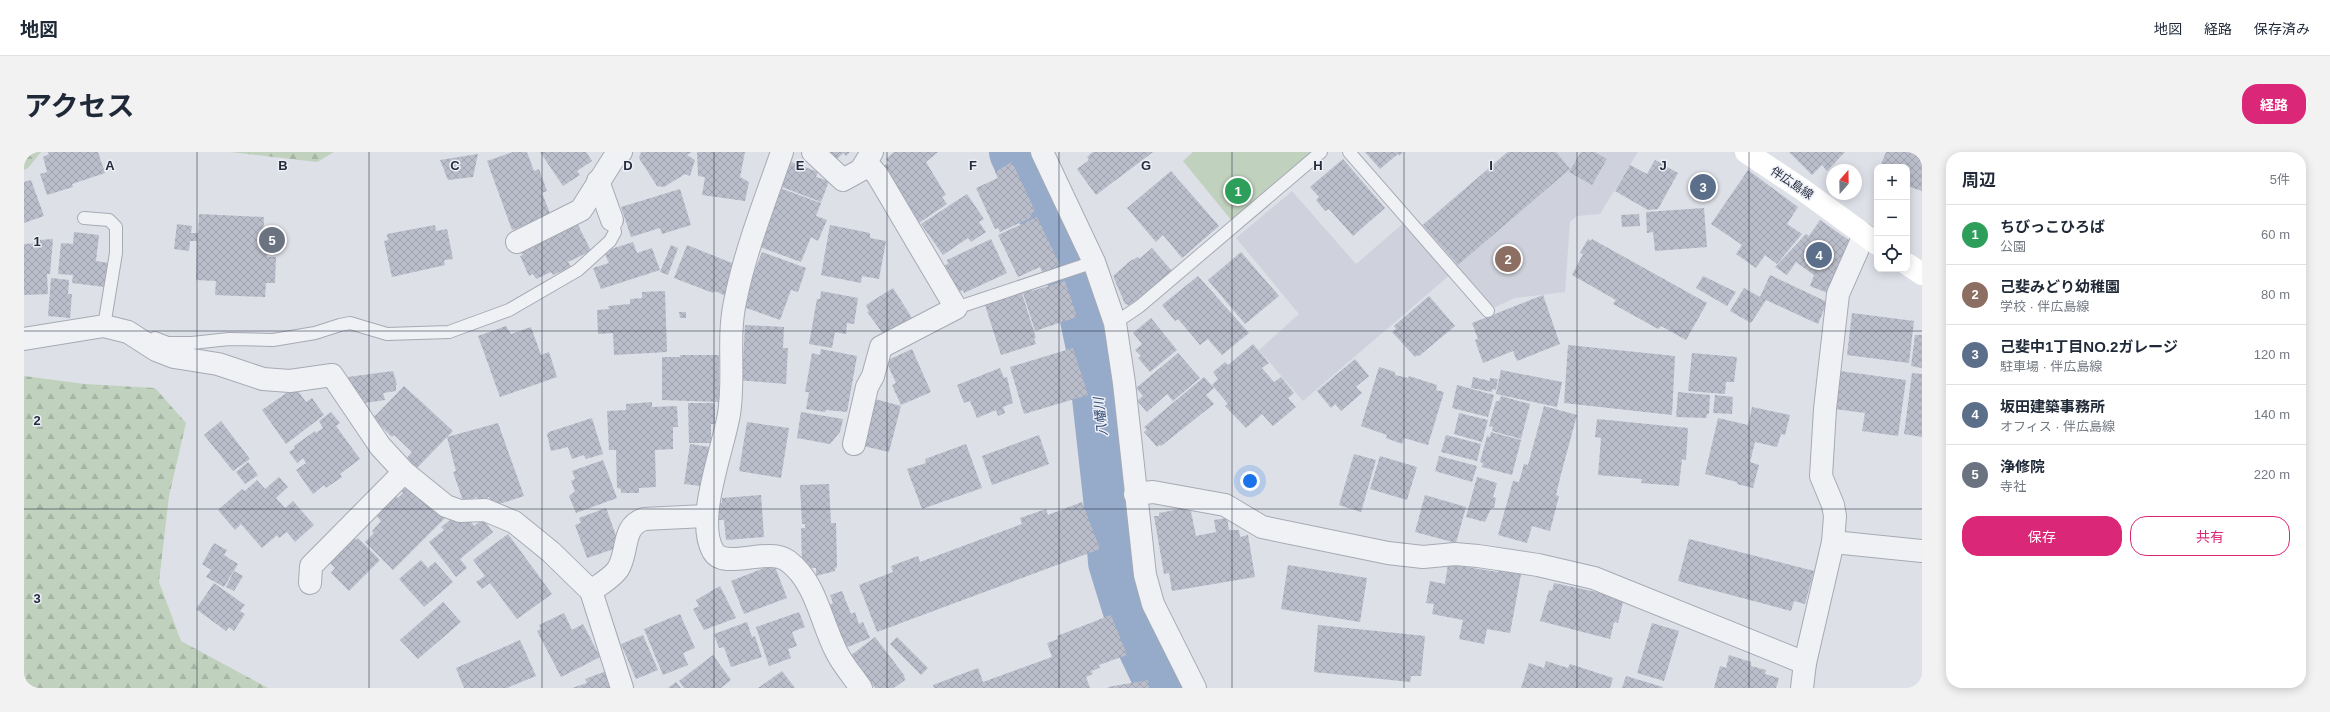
<!DOCTYPE html>
<html lang="ja">
<meta charset="utf-8">
<style>
:root{--surface:#fff;--page:#f2f2f3;--text:#1f2937;--muted:#747a83;--line:#e0e1e3;--accent:#db2777}
body{margin:0;font-family:Helvetica,"Noto Sans JP",sans-serif;background:var(--page);color:var(--text)}
.controls{position:absolute;right:12px;top:12px;display:grid;overflow:hidden;border-radius:8px;box-shadow:0 2px 10px #0003}
.controls button{width:36px;height:36px;display:grid;place-items:center;padding:0;border:0;border-bottom:1px solid var(--line);background:var(--surface);color:var(--text);font:20px sans-serif}
.compass{position:absolute;left:1802px;top:12px;width:36px;height:36px;border-radius:50%;background:var(--surface);box-shadow:0 2px 10px #0003;rotate:20deg}
.you{position:absolute;left:1226px;top:329px;width:14px;height:14px;margin:-10px;border:3px solid #fff;border-radius:50%;background:#1a73e8;box-shadow:0 0 0 6px #1a73e833}
.badge{display:grid;place-items:center;width:26px;height:26px;border-radius:50%;background:var(--accent);color:#fff;font-size:13px;font-weight:700}
.pin{position:absolute;translate:-50% -50%;border:2px solid #fff;box-shadow:0 1px 4px #0006}
.list{margin:0;padding:0;list-style:none}
h2{display:flex;justify-content:space-between;align-items:center;height:52px;margin:0;padding:0 16px;font-size:17px}
h2 small{font-size:13px;font-weight:400;color:var(--muted)}
.list li{display:grid;grid-template-columns:26px 1fr auto;gap:12px;align-items:center;box-sizing:border-box;height:60px;padding:0 16px;border-top:1px solid var(--line)}
.list b{display:block;font-size:15px;white-space:nowrap}
.list p{margin:0;font-size:13px;white-space:nowrap;color:var(--muted)}
.list em{font-size:13px;font-style:normal;color:var(--muted)}
.actions{display:flex;gap:8px;padding:12px 16px}
.actions a{flex:1;padding:9px 0;border:1px solid var(--accent);border-radius:16px;text-align:center;font-size:14px;color:var(--accent)}
.actions .main{background:var(--accent);color:#fff}
.icon{flex:none;width:22px;height:22px;fill:none;stroke:currentColor;stroke-width:2;stroke-linecap:round;stroke-linejoin:round}
.map{position:relative;flex:none;width:1898px;height:536px;overflow:hidden;border-radius:16px}
header{display:flex;align-items:center;gap:24px;box-sizing:border-box;height:56px;padding:0 20px;background:var(--surface);border-bottom:1px solid var(--line)}
header strong{font-size:19px}
nav{display:flex;gap:22px;margin-inline-start:auto;font-size:14px}
.intro{display:flex;align-items:center;justify-content:space-between;box-sizing:border-box;height:96px;padding:0 24px}
h1{margin:0;font-size:28px}
.button{padding:10px 18px;border-radius:16px;background:var(--accent);color:#fff;font-size:14px;font-weight:700}
main{display:flex;gap:24px;padding:0 24px}
aside{flex:1;background:var(--surface);border-radius:16px;box-shadow:0 2px 10px #0003}
.map>svg:first-child{display:block}
.built{fill:#cfd2dc}
.forest{fill:url(#forest-firs)}
.park{fill:#c0d1bd}
.lines{fill:none;stroke-linecap:round;stroke-linejoin:round}
.river{stroke:#96aac9;stroke-width:54}
.building{fill:url(#building-cross-hatch)}
.service-casing{stroke:#a6aab4;stroke-width:14}
.minor-casing{stroke:#a6aab4;stroke-width:24}
.service{stroke:#eff1f5;stroke-width:12}
.minor{stroke:#eff1f5;stroke-width:22}
.secondary{stroke:#fff;stroke-width:22}
.grid{fill:none;stroke:#262c3e;stroke-width:1;stroke-opacity:0.55}
.labels{text-anchor:middle;stroke-width:3;stroke-linejoin:round;paint-order:stroke}
.street-label{font-size:12px;fill:#262c3e;stroke:#eceff5}
.water-label{font-size:13px;font-style:italic;fill:#2f4773;stroke:#eceff5}
.grid-label{font-size:13px;text-anchor:middle;font-weight:bold;fill:#262c3e;stroke:#eceff5;stroke-width:3;stroke-linejoin:round;paint-order:stroke}
</style>
<header>
<strong>地図</strong>
<nav><a>地図</a><a>経路</a><a>保存済み</a></nav>
</header>
<div class="intro"><h1>アクセス</h1><a class="button">経路</a></div>
<main>
<div class="map">
<svg width="1898" height="536" viewBox="0 0 1898 536">
<defs>
<pattern id="forest-firs" width="22" height="20" patternUnits="userSpaceOnUse"><rect width="22" height="20" fill="#c0d1bd"/><path d="M5 1l3.5 6h-7zM16 11l3.5 6h-7z" fill="#a5b4a4"/></pattern>
<pattern id="building-cross-hatch" width="8" height="8" patternUnits="userSpaceOnUse"><rect width="8" height="8" fill="#babeca"/><path d="M0 0l8 8M0 8l8-8" fill="none" stroke="#a0a3af"/></pattern>
</defs>
<rect width="100%" height="100%" fill="#dde0e7"/>
<g class="built">
<polygon points="1483,0 1614,0 1576,62 1553,64 1546,70 1541,140 1491,146 1467,157 1396,75"/>
<polygon points="1268,39 1332,112 1382,69 1427,122 1279,249 1235,198 1275,162 1212,86"/>
</g>
<g class="forest">
<polygon points="0,0 17,0 4,16 0,18"/>
<polygon points="207,0 310,0 293,10"/>
<polygon points="0,224 61,232 131,236 162,271 145,344 135,430 157,489 244,536 0,536"/>
</g>
<polygon class="park" points="1169,0 1290,0 1208,69 1159,9"/>
<g class="lines">
<polyline class="river" points="992,0 1046,115 1061,158 1070,200 1086,345 1091,410 1111,475 1140,536"/>
</g>
<g class="building">
<polygon points="24,0 74,0 81,21 48,32 49,35 23,43 16,22 23,20 19,5 25,2"/>
<polygon points="489,0 503,0 510,19 515,17 523,39 518,41 527,64 488,78 463,9"/>
<polygon points="516,0 562,0 568,9 553,19 556,23 539,34"/>
<polygon points="617,0 668,0 663,3 671,8 666,24 661,22 640,35 633,34 615,6"/>
<polygon points="673,0 721,0 716,25 725,30 721,49 678,43 681,25 674,24"/>
<polygon points="805,0 826,0 822,4 819,1 813,7"/>
<polygon points="870,0 914,0 902,10 922,43 918,45 923,52 895,71 857,16 865,11 862,7"/>
<polygon points="1069,0 1129,0 1072,43 1053,17 1065,8 1063,5"/>
<polygon points="1341,0 1379,0 1375,4 1374,2 1356,17"/>
<polygon points="1484,0 1532,0 1546,17 1434,113 1399,73"/>
<polygon points="1557,0 1571,0 1583,7 1568,33 1545,20"/>
<polygon points="1765,0 1821,0 1803,19 1798,13 1788,23"/>
<polygon points="1862,0 1898,0 1898,39 1883,34 1883,15 1856,15"/>
<polygon points="454,2 449,25 424,28 416,8"/>
<polygon points="1319,7 1361,56 1329,84 1305,57 1301,59 1292,48 1295,45 1286,35"/>
<polygon points="1631,8 1654,21 1634,57 1624,58 1591,39 1606,13 1623,22"/>
<polygon points="765,9 794,20 792,25 805,29 797,50 755,34"/>
<polygon points="988,10 1011,59 1007,61 1009,65 976,80 974,76 971,77 952,36 974,26 971,20"/>
<polygon points="1724,18 1774,55 1763,72 1778,82 1753,112 1741,103 1732,116 1712,102 1718,93 1687,72"/>
<polygon points="1147,19 1195,74 1158,106 1139,83 1132,90 1103,56"/>
<polygon points="7,28 20,64 0,71 0,30"/>
<polygon points="756,36 797,51 792,64 803,68 794,89 787,85 777,110 736,95"/>
<polygon points="656,37 667,73 638,82 636,76 607,85 597,55"/>
<polygon points="943,42 960,67 955,70 962,80 947,90 944,86 919,103 897,72"/>
<polygon points="1680,56 1683,95 1631,99 1629,80 1623,81 1622,60"/>
<polygon points="175,62 240,65 239,90 244,90 243,105 252,105 251,131 242,131 241,145 191,143 192,129 172,128 173,89 166,89 165,99 150,97 153,72 168,74 167,81 174,81"/>
<polygon points="1615,62 1616,74 1598,75 1597,63"/>
<polygon points="1013,65 1036,113 1019,121 1016,115 994,125 974,83"/>
<polygon points="1796,68 1826,89 1806,142 1786,134 1790,123 1772,110 1763,123 1751,115 1782,82 1785,84"/>
<polygon points="553,71 567,99 544,110 547,115 529,123 527,120 512,127 509,122 505,124 496,104 499,103 497,100"/>
<polygon points="411,73 412,79 423,77 429,107 420,108 421,113 368,125 360,89 364,88 363,82"/>
<polygon points="806,73 846,81 846,86 862,89 855,127 838,124 837,131 797,123"/>
<polygon points="50,80 75,83 72,109 84,111 81,135 48,131 49,123 34,122 37,91 49,92"/>
<polygon points="29,87 26,122 23,122 24,142 0,143 0,92 15,91 15,88"/>
<polygon points="967,87 983,121 940,141 939,138 933,141 921,113 924,112 923,108"/>
<polygon points="1564,87 1567,89 1568,87 1683,151 1662,188 1637,174 1634,177 1589,152 1592,148 1548,123 1559,102 1556,101"/>
<polygon points="609,90 613,101 628,96 636,118 577,137 569,116 585,111 581,102 585,100 584,98"/>
<polygon points="647,93 654,96 644,123 636,120"/>
<polygon points="663,93 718,115 706,146 691,139 689,141 650,126"/>
<polygon points="1128,96 1148,119 1111,150 1105,153 1101,152 1089,124 1106,109 1114,105 1115,107"/>
<polygon points="738,100 782,116 774,140 767,138 756,168 714,153 727,117 731,118"/>
<polygon points="1217,100 1255,144 1221,172 1184,128"/>
<polygon points="1746,123 1803,150 1794,172 1742,148 1727,171 1706,159 1720,136 1736,145"/>
<polygon points="1174,124 1225,181 1198,203 1184,187 1176,193 1154,167 1151,169 1138,153"/>
<polygon points="1679,124 1712,140 1703,154 1672,136"/>
<polygon points="27,126 45,128 44,142 48,142 46,166 24,164"/>
<polygon points="1041,129 1053,165 1011,179 998,138 1007,135 1008,139"/>
<polygon points="869,136 888,166 860,183 843,160 845,159 842,153"/>
<polygon points="997,138 1012,186 1010,186 1012,192 977,203 960,150"/>
<polygon points="641,139 643,200 590,203 589,181 574,182 573,158 585,157 584,154 606,152 606,147 618,146 618,140"/>
<polygon points="797,139 834,146 830,172 823,171 822,182 811,180 808,196 785,192 793,147 796,147"/>
<polygon points="1519,143 1536,192 1493,209 1489,199 1459,211 1451,188 1454,187 1448,171"/>
<polygon points="1405,144 1431,174 1395,204 1394,203 1391,205 1368,180 1372,177 1370,174"/>
<polygon points="655,160 662,160 662,166 656,166"/>
<polygon points="1828,161 1890,169 1885,211 1823,203"/>
<polygon points="1127,166 1153,198 1126,220 1114,206 1117,204 1111,198 1118,192 1109,181"/>
<polygon points="721,173 760,175 759,196 764,196 762,232 714,228 715,209 719,209"/>
<polygon points="482,174 487,182 507,175 517,203 525,200 533,225 476,245 454,184"/>
<polygon points="1891,183 1898,183 1898,216 1887,214"/>
<polygon points="1229,192 1245,211 1238,216 1250,230 1257,225 1270,241 1264,246 1272,255 1249,274 1238,262 1222,276 1201,254 1204,252 1188,233 1194,227 1189,220 1201,210 1204,213"/>
<polygon points="1544,193 1651,204 1648,263 1540,251"/>
<polygon points="1049,196 1064,243 1000,262 986,215"/>
<polygon points="797,197 833,204 823,260 802,258 801,260 782,257 785,240 781,240 788,201 796,203"/>
<polygon points="888,197 907,240 877,253 868,233 872,231 862,209"/>
<polygon points="1154,201 1176,226 1149,249 1143,242 1123,260 1113,249 1119,244 1112,236"/>
<polygon points="1668,201 1713,205 1710,230 1702,230 1701,242 1664,239"/>
<polygon points="656,203 695,203 695,250 638,248 638,205 656,205"/>
<polygon points="1331,207 1345,224 1332,235 1338,241 1317,259 1311,252 1307,256 1293,239"/>
<polygon points="1355,215 1371,220 1371,223 1384,226 1385,224 1413,233 1412,238 1420,240 1404,293 1380,286 1378,292 1362,286 1363,283 1337,274"/>
<polygon points="976,216 980,226 983,225 989,251 979,255 981,261 974,264 972,258 953,266 946,249 940,251 933,233"/>
<polygon points="1477,218 1538,230 1533,255 1472,242"/>
<polygon points="369,219 373,233 372,233 372,239 359,241 361,248 341,251 340,248 334,249 332,237 326,237 324,225"/>
<polygon points="1816,219 1882,228 1874,284 1838,279 1841,261 1811,257"/>
<polygon points="1888,221 1898,222 1898,285 1880,282"/>
<polygon points="1180,225 1190,236 1182,243 1190,252 1137,294 1135,293 1133,295 1120,280 1123,278 1120,275"/>
<polygon points="1449,225 1466,229 1466,226 1474,227 1472,238 1468,237 1468,240 1447,236"/>
<polygon points="1433,233 1470,243 1464,265 1428,256"/>
<polygon points="380,234 429,279 423,285 474,271 500,344 469,354 465,345 454,349 453,345 439,349 429,320 432,319 423,285 392,317 382,307 388,300 370,283 368,285 349,266"/>
<polygon points="271,235 282,250 288,246 300,263 262,292 238,258"/>
<polygon points="1654,240 1686,243 1685,262 1683,262 1682,266 1652,265"/>
<polygon points="1691,243 1709,245 1708,262 1689,261"/>
<polygon points="1477,244 1506,252 1497,287 1468,279 1469,275 1465,274 1472,249 1475,249"/>
<polygon points="847,246 877,254 865,300 835,293"/>
<polygon points="628,250 628,255 653,254 654,275 649,275 649,297 631,298 632,335 615,336 615,341 597,341 597,337 593,336 592,298 585,298 583,259 602,258 602,252"/>
<polygon points="664,251 691,251 691,272 687,272 687,291 665,291"/>
<polygon points="1520,254 1553,263 1537,322 1532,343 1535,344 1526,379 1508,374 1503,391 1474,383 1489,329 1495,330 1500,312 1504,313"/>
<polygon points="1728,255 1766,263 1761,283 1757,282 1753,295 1731,290 1726,310 1735,313 1729,336 1713,332 1713,330 1681,322 1694,266 1724,273"/>
<polygon points="307,260 316,271 312,274 336,307 316,322 318,325 302,336 300,333 289,342 272,318 282,311 279,306 273,311 265,300 271,296 270,294 291,279 292,281 299,276 295,269"/>
<polygon points="777,260 819,267 816,280 806,292 773,286"/>
<polygon points="1435,261 1464,268 1458,290 1430,282"/>
<polygon points="568,266 579,302 562,307 560,303 548,307 544,295 527,299 523,282 525,280"/>
<polygon points="1573,267 1664,276 1662,308 1658,307 1655,334 1617,331 1618,327 1574,323 1577,286 1571,285"/>
<polygon points="197,269 226,307 209,319 180,283"/>
<polygon points="723,270 765,276 757,326 715,319"/>
<polygon points="1467,280 1497,288 1488,323 1458,315 1459,311 1456,310 1463,284 1466,285"/>
<polygon points="1015,283 1025,312 968,333 958,304"/>
<polygon points="1422,283 1457,292 1453,309 1417,300"/>
<polygon points="666,292 692,296 684,335 660,332"/>
<polygon points="942,292 958,336 898,357 883,317 902,311 901,307"/>
<polygon points="1330,302 1352,308 1337,360 1315,353"/>
<polygon points="1356,304 1393,315 1383,348 1346,337"/>
<polygon points="1415,304 1453,314 1448,330 1411,319"/>
<polygon points="579,308 593,346 552,361 545,344 551,339 547,329 551,327 548,319"/>
<polygon points="224,310 234,323 221,332 212,320"/>
<polygon points="255,325 264,335 252,346 261,356 269,349 290,373 271,390 263,380 255,386 253,383 238,396 217,372 211,378 194,358 218,337 221,339 233,328 241,337"/>
<polygon points="1453,325 1473,331 1469,345 1472,346 1470,356 1467,356 1461,370 1442,365"/>
<polygon points="805,332 807,371 812,371 813,415 811,416 811,419 792,424 792,416 783,416 778,412 777,376 781,376 781,372 778,372 776,333"/>
<polygon points="391,336 421,366 369,418 341,390 350,381 348,379 357,369 352,363 372,344 374,346 379,341 375,337"/>
<polygon points="737,343 740,385 702,388 700,368 695,368 693,351 698,351 698,346"/>
<polygon points="1401,343 1442,355 1432,391 1391,380"/>
<polygon points="1058,350 1076,397 853,480 835,433 869,420 867,414 894,404 896,410 998,372 996,366 1022,357 1024,363"/>
<polygon points="1166,355 1172,384 1192,380 1190,368 1203,366 1205,378 1215,378 1216,385 1224,383 1231,425 1148,439 1145,421 1140,422 1130,364 1135,364 1135,361"/>
<polygon points="582,356 595,392 593,396 563,406 551,373 557,371 555,366"/>
<polygon points="430,365 437,365 442,371 446,368 450,374 459,367 469,380 436,407 443,416 432,425 405,390 420,378 417,375"/>
<polygon points="484,382 528,442 493,467 466,431 458,437 452,430 461,424 449,408"/>
<polygon points="326,383 332,388 334,386 356,408 325,439 307,421 311,416 302,407"/>
<polygon points="1665,387 1790,419 1781,452 1770,449 1767,459 1654,429"/>
<polygon points="190,391 203,398 200,403 214,412 200,435 182,425 187,418 178,412"/>
<polygon points="397,408 404,416 411,410 429,430 400,455 375,427"/>
<polygon points="750,412 763,446 720,462 707,429"/>
<polygon points="1424,412 1474,420 1475,413 1498,417 1486,481 1463,477 1460,492 1435,487 1439,468 1408,462 1410,452 1402,451 1406,429 1421,432"/>
<polygon points="1264,413 1343,426 1336,470 1257,457"/>
<polygon points="210,419 219,424 210,439 202,435"/>
<polygon points="190,431 221,453 216,459 221,462 210,479 205,475 202,479 172,457"/>
<polygon points="1530,431 1600,446 1594,471 1590,470 1586,487 1516,469 1525,438 1528,439"/>
<polygon points="696,434 712,466 680,478 669,457 675,454 672,448"/>
<polygon points="818,439 827,462 831,460 835,472 839,470 846,486 821,496 804,454 809,451 806,443"/>
<polygon points="419,450 437,470 394,507 376,488"/>
<polygon points="775,460 781,475 768,480 773,494 764,497 767,506 745,514 732,475"/>
<polygon points="540,461 548,478 559,472 576,505 537,525 513,479 517,477 515,473"/>
<polygon points="656,462 671,496 659,501 664,513 639,523 620,477"/>
<polygon points="1087,463 1103,503 1075,513 1076,516 1067,519 1069,522 1062,525 1066,536 910,536 909,533 954,516 959,530 1028,505 1023,491 1034,487 1033,484"/>
<polygon points="723,470 728,485 731,484 738,505 707,515 700,495 695,496 690,482"/>
<polygon points="1628,471 1655,479 1640,529 1613,521"/>
<polygon points="1294,473 1401,484 1397,524 1387,524 1386,530 1290,520"/>
<polygon points="619,483 634,518 612,527 597,492"/>
<polygon points="851,485 880,523 881,528 870,536 851,536 826,504"/>
<polygon points="873,485 904,516 897,523 866,492"/>
<polygon points="496,488 512,524 483,536 440,536 432,516"/>
<polygon points="689,503 707,528 697,536 660,536 655,529"/>
<polygon points="1705,503 1727,510 1727,514 1742,518 1741,522 1755,526 1752,536 1690,536 1696,514 1702,516"/>
<polygon points="1522,509 1544,516 1546,512 1589,526 1586,536 1497,536 1505,511 1520,516"/>
<polygon points="585,518 591,536 548,536 563,531 561,527"/>
<polygon points="758,519 771,536 734,536"/>
<polygon points="1602,524 1639,535 1638,536 1598,536"/>
<polygon points="1124,528 1125,536 1084,536 1084,535"/>
<polygon points="652,530 657,536 644,536"/>
</g>
<g class="lines">
<g class="service-casing">
<g id="service">
<polyline points="1325,0 1464,159"/>
<polyline points="60,66 85,68 92,75 92,101 80,174"/>
<polyline points="932,156 1070,110"/>
<polyline points="1091,171 1116,154 1297,0"/>
<polyline points="131,186 144,191 168,191 205,187 249,188 291,181 316,173 326,171 363,182 425,180 485,158 554,118 586,89 591,80 588,68"/>
</g>
</g>
<g class="minor-casing">
<g id="minor">
<path d="M758,0C741,49 721,99 711,150C703,187 711,225 705,262C699,298 671,367 689,399C700,419 744,394 764,409C792,430 797,470 812,499C818,512 829,524 837,536"/>
<polyline points="789,0 819,28 837,18 848,0"/>
<polyline points="1018,0 1070,110 1091,171 1100,231 1121,423 1129,452 1171,536"/>
<polyline points="574,29 588,68"/>
<polyline points="493,90 557,58 590,6 597,0"/>
<polyline points="0,187 80,174 104,180 132,198 150,205 194,212 239,227 266,229 308,223 356,294 380,320 422,354 436,359 461,358 490,370 527,400 567,439 598,536"/>
<polyline points="830,292 843,235 849,224 857,195 932,156 854,24 843,11"/>
<polyline points="1111,342 1129,340 1201,353 1238,375 1364,401 1399,405 1431,402 1454,404 1514,413 1570,426 1781,511"/>
<polyline points="1809,390 1898,399"/>
<polyline points="286,431 287,414 380,320"/>
<path d="M567,439C575,433 588,426 594,417C605,399 597,375 620,367L681,364"/>
<polyline points="1778,536 1781,511 1809,390 1811,364 1809,353 1797,324 1801,257 1814,142 1840,83"/>
</g>
</g>
<use href="#service" class="service"/>
<use href="#minor" class="minor"/>
<g class="secondary">
<polyline points="1722,0 1779,38 1853,92"/>
<polyline points="1883,112 1898,122"/>
</g>
</g>
<path class="grid" d="M173,0V536M345,0V536M518,0V536M690,0V536M863,0V536M1035,0V536M1208,0V536M1380,0V536M1553,0V536M1725,0V536M0,179H1898M0,357H1898"/>
<g class="labels">
<g class="street-label">
<text transform="translate(1768 31) rotate(34)" y="4">伴広島線</text>
</g>
<g class="water-label">
<text transform="translate(1076 265) rotate(-96)" y="5">八幡川</text>
</g>
</g>
<g class="grid-label">
<text x="86" y="18">A</text>
<text x="259" y="18">B</text>
<text x="431" y="18">C</text>
<text x="604" y="18">D</text>
<text x="776" y="18">E</text>
<text x="949" y="18">F</text>
<text x="1122" y="18">G</text>
<text x="1294" y="18">H</text>
<text x="1467" y="18">I</text>
<text x="1639" y="18">J</text>
<text x="13" y="94">1</text>
<text x="13" y="273">2</text>
<text x="13" y="451">3</text>
</g>
</svg>
<div class="controls">
<button>+</button>
<button>−</button>
<button><svg class="icon" aria-label="locate" viewBox="0 0 24 24"><circle cx="12" cy="12" r="6"/><path d="M12 2v4M12 18v4M2 12h4M18 12h4"/></svg></button>
</div>
<svg class="compass" viewBox="-18 -18 36 36"><path d="M0-13l5 13h-10z" fill="#e53935"/><path d="M0 13l5-13h-10z" fill="#747a83"/></svg>
<div class="you"></div>
<div class="pin badge" style="left:1214px;top:39px;background:#2e9e5b">1</div>
<div class="pin badge" style="left:1484px;top:107px;background:#8d6e63">2</div>
<div class="pin badge" style="left:1679px;top:35px;background:#5c6f8a">3</div>
<div class="pin badge" style="left:1795px;top:103px;background:#5c6f8a">4</div>
<div class="pin badge" style="left:248px;top:88px;background:#6b7280">5</div>
</div>
<aside>
<h2>周辺<small>5件</small></h2>
<ul class="list">
<li><span class="badge" style="background:#2e9e5b">1</span><div><b>ちびっこひろば</b><p>公園</p></div><em>60 m</em></li>
<li><span class="badge" style="background:#8d6e63">2</span><div><b>己斐みどり幼稚園</b><p>学校 · 伴広島線</p></div><em>80 m</em></li>
<li><span class="badge" style="background:#5c6f8a">3</span><div><b>己斐中1丁目NO.2ガレージ</b><p>駐車場 · 伴広島線</p></div><em>120 m</em></li>
<li><span class="badge" style="background:#5c6f8a">4</span><div><b>坂田建築事務所</b><p>オフィス · 伴広島線</p></div><em>140 m</em></li>
<li><span class="badge" style="background:#6b7280">5</span><div><b>浄修院</b><p>寺社</p></div><em>220 m</em></li>
</ul>
<div class="actions"><a class="main">保存</a><a>共有</a></div>
</aside>
</main>
